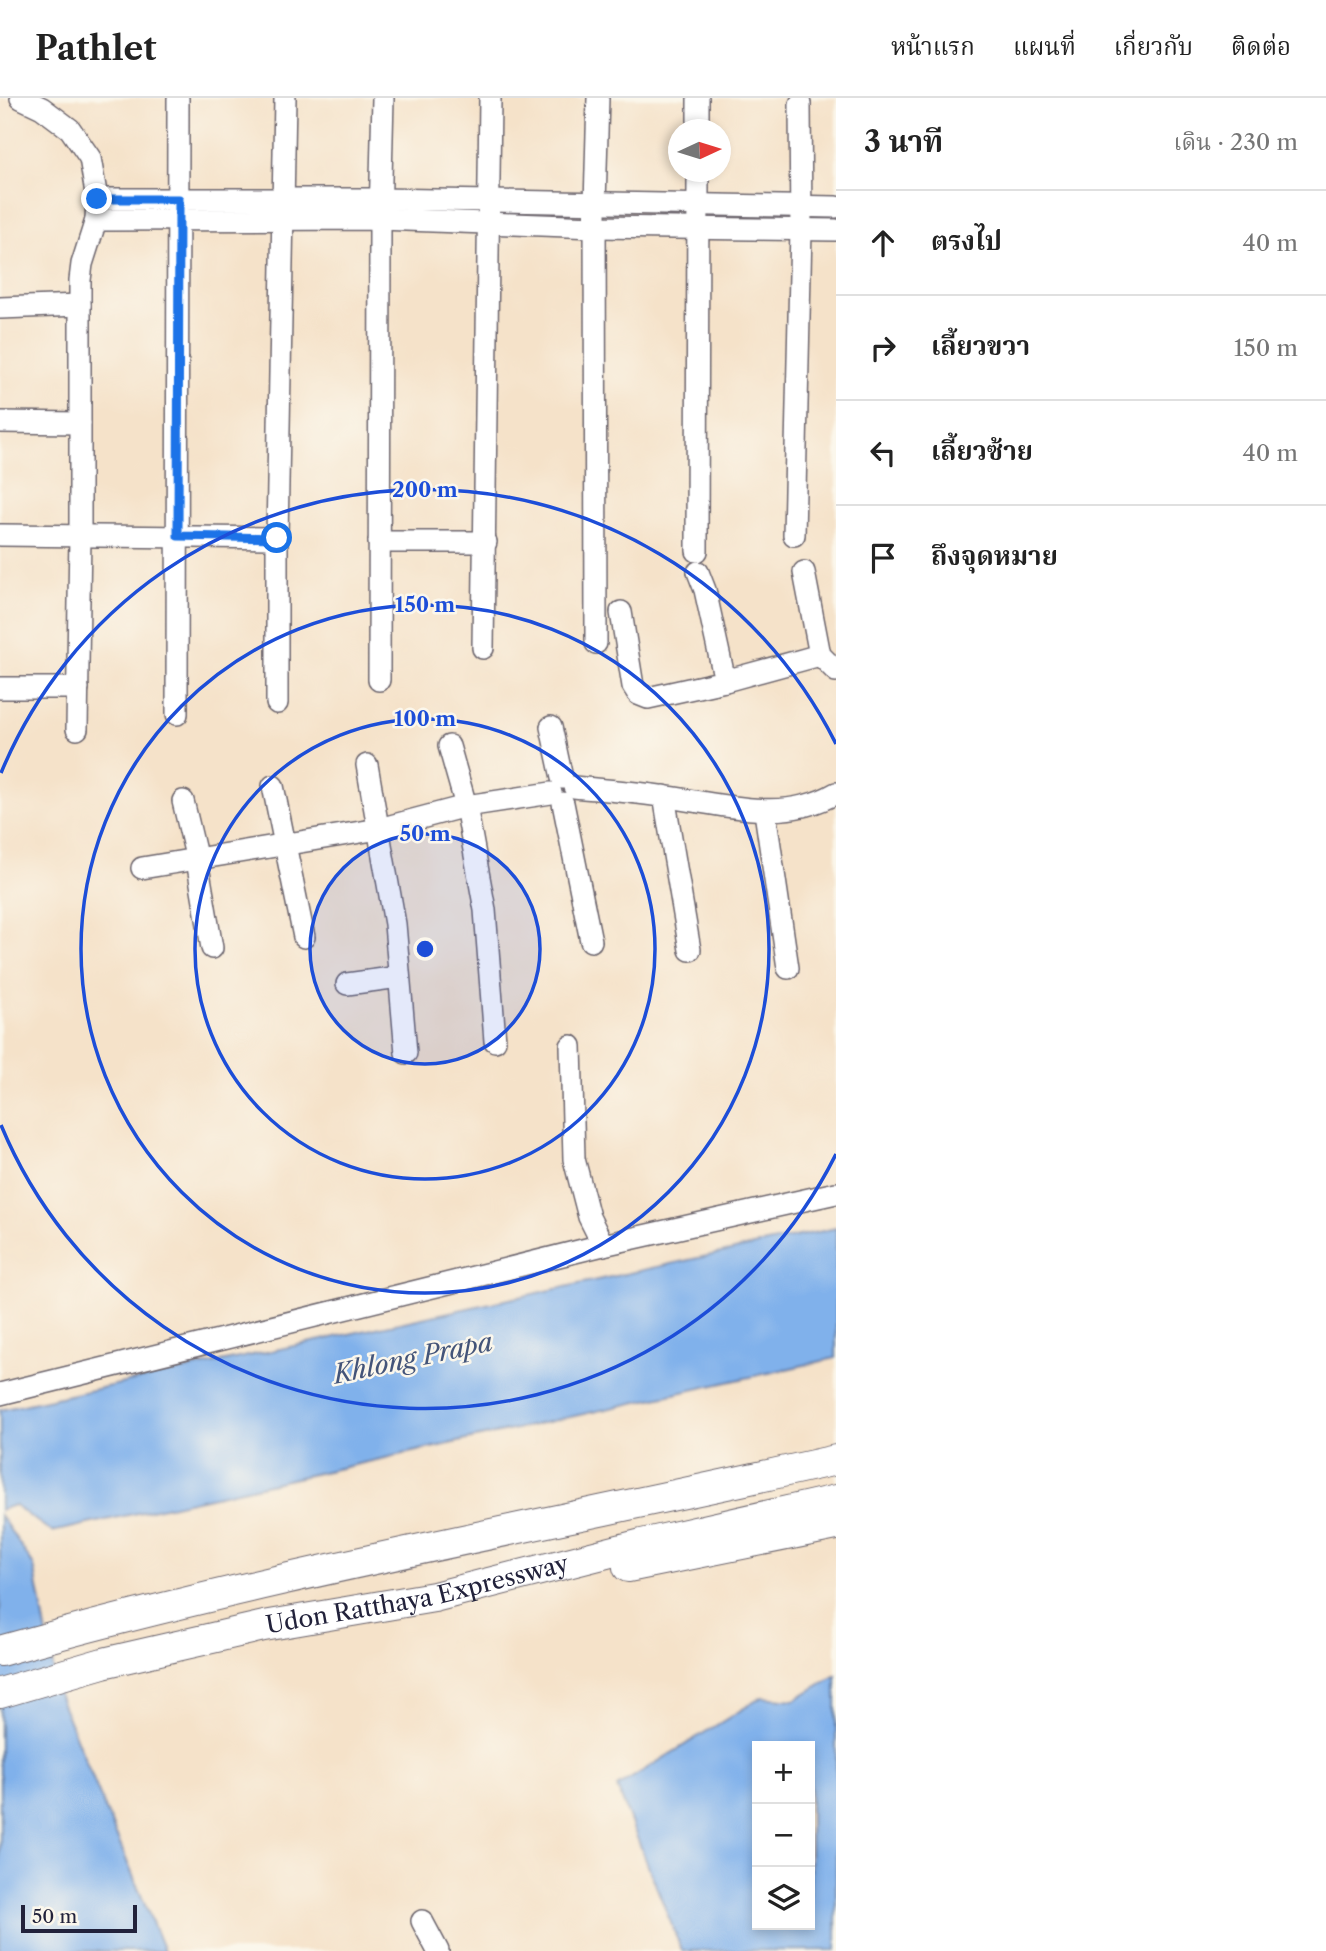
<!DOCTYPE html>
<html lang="th">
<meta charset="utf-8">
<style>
:root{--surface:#fff;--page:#f6f6f6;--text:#222;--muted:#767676;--line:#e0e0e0}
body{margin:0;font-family:"Libre Caslon Text","Noto Serif Thai",serif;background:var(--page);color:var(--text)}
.controls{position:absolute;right:21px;bottom:21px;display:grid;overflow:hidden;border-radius:0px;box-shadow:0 4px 10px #0003}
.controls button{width:63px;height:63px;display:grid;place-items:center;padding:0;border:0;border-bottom:2px solid var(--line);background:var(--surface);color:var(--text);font:35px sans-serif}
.compass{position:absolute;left:668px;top:21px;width:63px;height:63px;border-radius:50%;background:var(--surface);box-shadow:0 4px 10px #0003;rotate:86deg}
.scale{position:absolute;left:21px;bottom:18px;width:116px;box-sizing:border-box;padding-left:7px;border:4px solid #22223b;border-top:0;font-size:19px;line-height:24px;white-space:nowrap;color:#22223b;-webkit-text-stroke:5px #fbf7ec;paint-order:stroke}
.stop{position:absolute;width:21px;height:21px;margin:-16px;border:5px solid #1a73e8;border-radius:50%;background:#fff}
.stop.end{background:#1a73e8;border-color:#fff;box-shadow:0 2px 7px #0008}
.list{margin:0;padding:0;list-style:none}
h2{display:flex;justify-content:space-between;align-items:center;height:91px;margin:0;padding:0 28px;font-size:30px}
h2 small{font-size:23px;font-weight:400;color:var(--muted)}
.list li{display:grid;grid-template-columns:46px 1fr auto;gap:21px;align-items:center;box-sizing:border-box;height:105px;padding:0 28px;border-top:2px solid var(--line)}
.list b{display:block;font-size:26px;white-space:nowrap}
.list em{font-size:23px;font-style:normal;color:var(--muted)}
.icon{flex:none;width:38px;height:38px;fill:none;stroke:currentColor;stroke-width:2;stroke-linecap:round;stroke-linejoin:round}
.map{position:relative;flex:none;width:836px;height:1853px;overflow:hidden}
header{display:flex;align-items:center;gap:42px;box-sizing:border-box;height:98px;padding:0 35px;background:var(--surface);border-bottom:2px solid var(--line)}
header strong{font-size:33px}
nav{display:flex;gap:38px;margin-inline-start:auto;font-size:24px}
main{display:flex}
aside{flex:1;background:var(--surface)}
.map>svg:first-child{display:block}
.water{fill:#80b1eb;stroke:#516a93;stroke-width:2;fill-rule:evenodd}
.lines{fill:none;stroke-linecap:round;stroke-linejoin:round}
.minor-casing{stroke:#6c656d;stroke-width:24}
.highway-casing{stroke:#6c656d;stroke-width:32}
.minor{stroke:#fff;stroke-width:21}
.highway{stroke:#fff;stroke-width:30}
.route{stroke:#1a73e8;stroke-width:9}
.ring{fill:none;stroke:#1d4ed8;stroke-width:3.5}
.labels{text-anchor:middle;stroke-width:5;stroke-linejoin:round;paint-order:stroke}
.street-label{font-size:24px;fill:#22223b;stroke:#fbf7ec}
.water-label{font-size:26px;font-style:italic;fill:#435479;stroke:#fbf7ec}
.centre{fill:#1d4ed8;stroke:#fbf7ec;stroke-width:3.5}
.ring-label{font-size:21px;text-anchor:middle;font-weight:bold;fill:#1d4ed8;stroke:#fbf7ec;stroke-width:5;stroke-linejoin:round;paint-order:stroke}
</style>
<header>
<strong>Pathlet</strong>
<nav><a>หน้าแรก</a><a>แผนที่</a><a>เกี่ยวกับ</a><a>ติดต่อ</a></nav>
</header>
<main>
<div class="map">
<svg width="836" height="1853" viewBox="0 0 836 1853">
<rect width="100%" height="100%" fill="#fbf7ec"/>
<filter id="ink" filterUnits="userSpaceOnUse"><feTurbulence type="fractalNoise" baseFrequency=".0143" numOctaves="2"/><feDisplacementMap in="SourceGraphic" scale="14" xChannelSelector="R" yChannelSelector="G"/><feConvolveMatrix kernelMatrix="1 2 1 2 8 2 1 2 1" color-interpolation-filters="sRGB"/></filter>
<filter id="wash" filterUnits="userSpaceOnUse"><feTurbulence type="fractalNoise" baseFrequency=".00686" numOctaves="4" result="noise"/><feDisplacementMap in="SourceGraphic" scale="28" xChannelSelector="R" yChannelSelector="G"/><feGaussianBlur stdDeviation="1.57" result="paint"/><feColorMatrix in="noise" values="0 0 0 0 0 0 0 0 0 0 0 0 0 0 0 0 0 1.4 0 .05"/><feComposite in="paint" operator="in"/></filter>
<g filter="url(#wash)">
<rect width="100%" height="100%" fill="#f5e2c9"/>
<g class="water">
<polygon points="836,1130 836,1260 52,1434 14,1407 0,1412 0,1312"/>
<polygon points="0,1417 34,1468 58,1596 164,1853 0,1853"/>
<path d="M836,1577V1852L682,1853L617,1689L762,1599L794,1602ZM810,1648V1827H757V1648Z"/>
</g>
</g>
<g filter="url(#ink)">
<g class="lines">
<g class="minor-casing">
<g id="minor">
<polyline points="21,0 42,10 70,31 90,60 97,101 96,122 82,166 80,182 80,437 77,631"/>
<polyline points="698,32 698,0"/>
<polyline points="97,101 380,101 836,109"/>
<polyline points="96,122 380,121 595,129 836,132"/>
<polyline points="0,210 80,207"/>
<polyline points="0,324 80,325"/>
<polyline points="0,437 277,440"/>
<polyline points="794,437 801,132 800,6"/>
<polyline points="379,444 486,444"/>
<polyline points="697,453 698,74"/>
<polyline points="804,474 820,557 836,573"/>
<polyline points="621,514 633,588 638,596 648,600 725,583 705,492 698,474"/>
<polyline points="596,545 595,106 598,0"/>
<polyline points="483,550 490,0"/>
<polyline points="379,582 380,121 383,0"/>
<polyline points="725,583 820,557"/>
<polyline points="0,590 78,590"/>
<polyline points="277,605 277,440 285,0"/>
<polyline points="177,616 178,0"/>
<polyline points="551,629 562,680"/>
<polyline points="449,648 466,708 485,812 495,943"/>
<polyline points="367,667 395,826 406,955"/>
<polyline points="273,688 304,839"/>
<path d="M574,689C605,692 636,694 667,699C723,706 783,726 836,695"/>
<polyline points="664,698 690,852"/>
<polyline points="183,703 197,762 212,850"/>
<polyline points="563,705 591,843"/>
<polyline points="765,714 788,870"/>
<polyline points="142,770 379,731 466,708 551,695"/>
<polyline points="347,886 399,879"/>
<polyline points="571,948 574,1061 589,1119 603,1147"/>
<polyline points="0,1296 603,1147 836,1095"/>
<polyline points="422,1823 438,1853"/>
</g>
</g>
<g class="highway-casing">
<g id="highway">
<polyline points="628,1469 836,1427"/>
<path d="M0,1553C275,1475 557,1425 836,1362"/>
<path id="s1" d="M0,1595L103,1565L264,1528L434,1499L642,1446L836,1402"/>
</g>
</g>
<use href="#minor" class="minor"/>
<use href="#highway" class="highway"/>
</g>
</g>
<g class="lines" filter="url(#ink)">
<polyline class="route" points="97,101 179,101 178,438 277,440"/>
</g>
<circle cx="425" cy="851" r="115" fill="#1d4ed8" fill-opacity=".12"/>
<g class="ring">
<circle cx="425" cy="851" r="115"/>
<circle cx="425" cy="851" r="230"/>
<circle cx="425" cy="851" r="344"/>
<path d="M836 1056A459 459 0 0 1 1 1027M1 675A459 459 0 0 1 836 646"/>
</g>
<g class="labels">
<g class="street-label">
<text dy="8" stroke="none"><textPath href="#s1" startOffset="429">Udon Ratthaya Expressway</textPath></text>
</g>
<g class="water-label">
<text transform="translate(413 1260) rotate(-12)" y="9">Khlong Prapa</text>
</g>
</g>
<circle cx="425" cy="851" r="10" class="centre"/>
<g class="ring-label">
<text x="425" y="399">200 m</text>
<text x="425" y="514">150 m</text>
<text x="425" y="628">100 m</text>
<text x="425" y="743">50 m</text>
</g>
</svg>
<div class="controls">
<button>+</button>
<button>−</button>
<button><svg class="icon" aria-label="layers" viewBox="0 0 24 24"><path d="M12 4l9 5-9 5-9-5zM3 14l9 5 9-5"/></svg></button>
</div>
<svg class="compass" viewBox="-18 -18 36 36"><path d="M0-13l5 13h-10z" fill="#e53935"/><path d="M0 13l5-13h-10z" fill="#767676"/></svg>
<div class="scale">50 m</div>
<div class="stop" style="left:277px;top:440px"></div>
<div class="stop end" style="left:97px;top:101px"></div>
</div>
<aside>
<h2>3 นาที<small>เดิน · 230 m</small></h2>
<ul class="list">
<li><svg class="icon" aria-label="ahead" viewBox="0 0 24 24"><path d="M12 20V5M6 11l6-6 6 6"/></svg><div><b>ตรงไป</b></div><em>40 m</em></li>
<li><svg class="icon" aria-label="right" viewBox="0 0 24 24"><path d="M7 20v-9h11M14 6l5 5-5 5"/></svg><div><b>เลี้ยวขวา</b></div><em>150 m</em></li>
<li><svg class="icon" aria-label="left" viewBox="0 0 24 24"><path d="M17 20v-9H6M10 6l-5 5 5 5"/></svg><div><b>เลี้ยวซ้าย</b></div><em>40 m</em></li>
<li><svg class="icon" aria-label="arrive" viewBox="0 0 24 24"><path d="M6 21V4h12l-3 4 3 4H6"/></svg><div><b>ถึงจุดหมาย</b></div></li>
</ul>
</aside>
</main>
